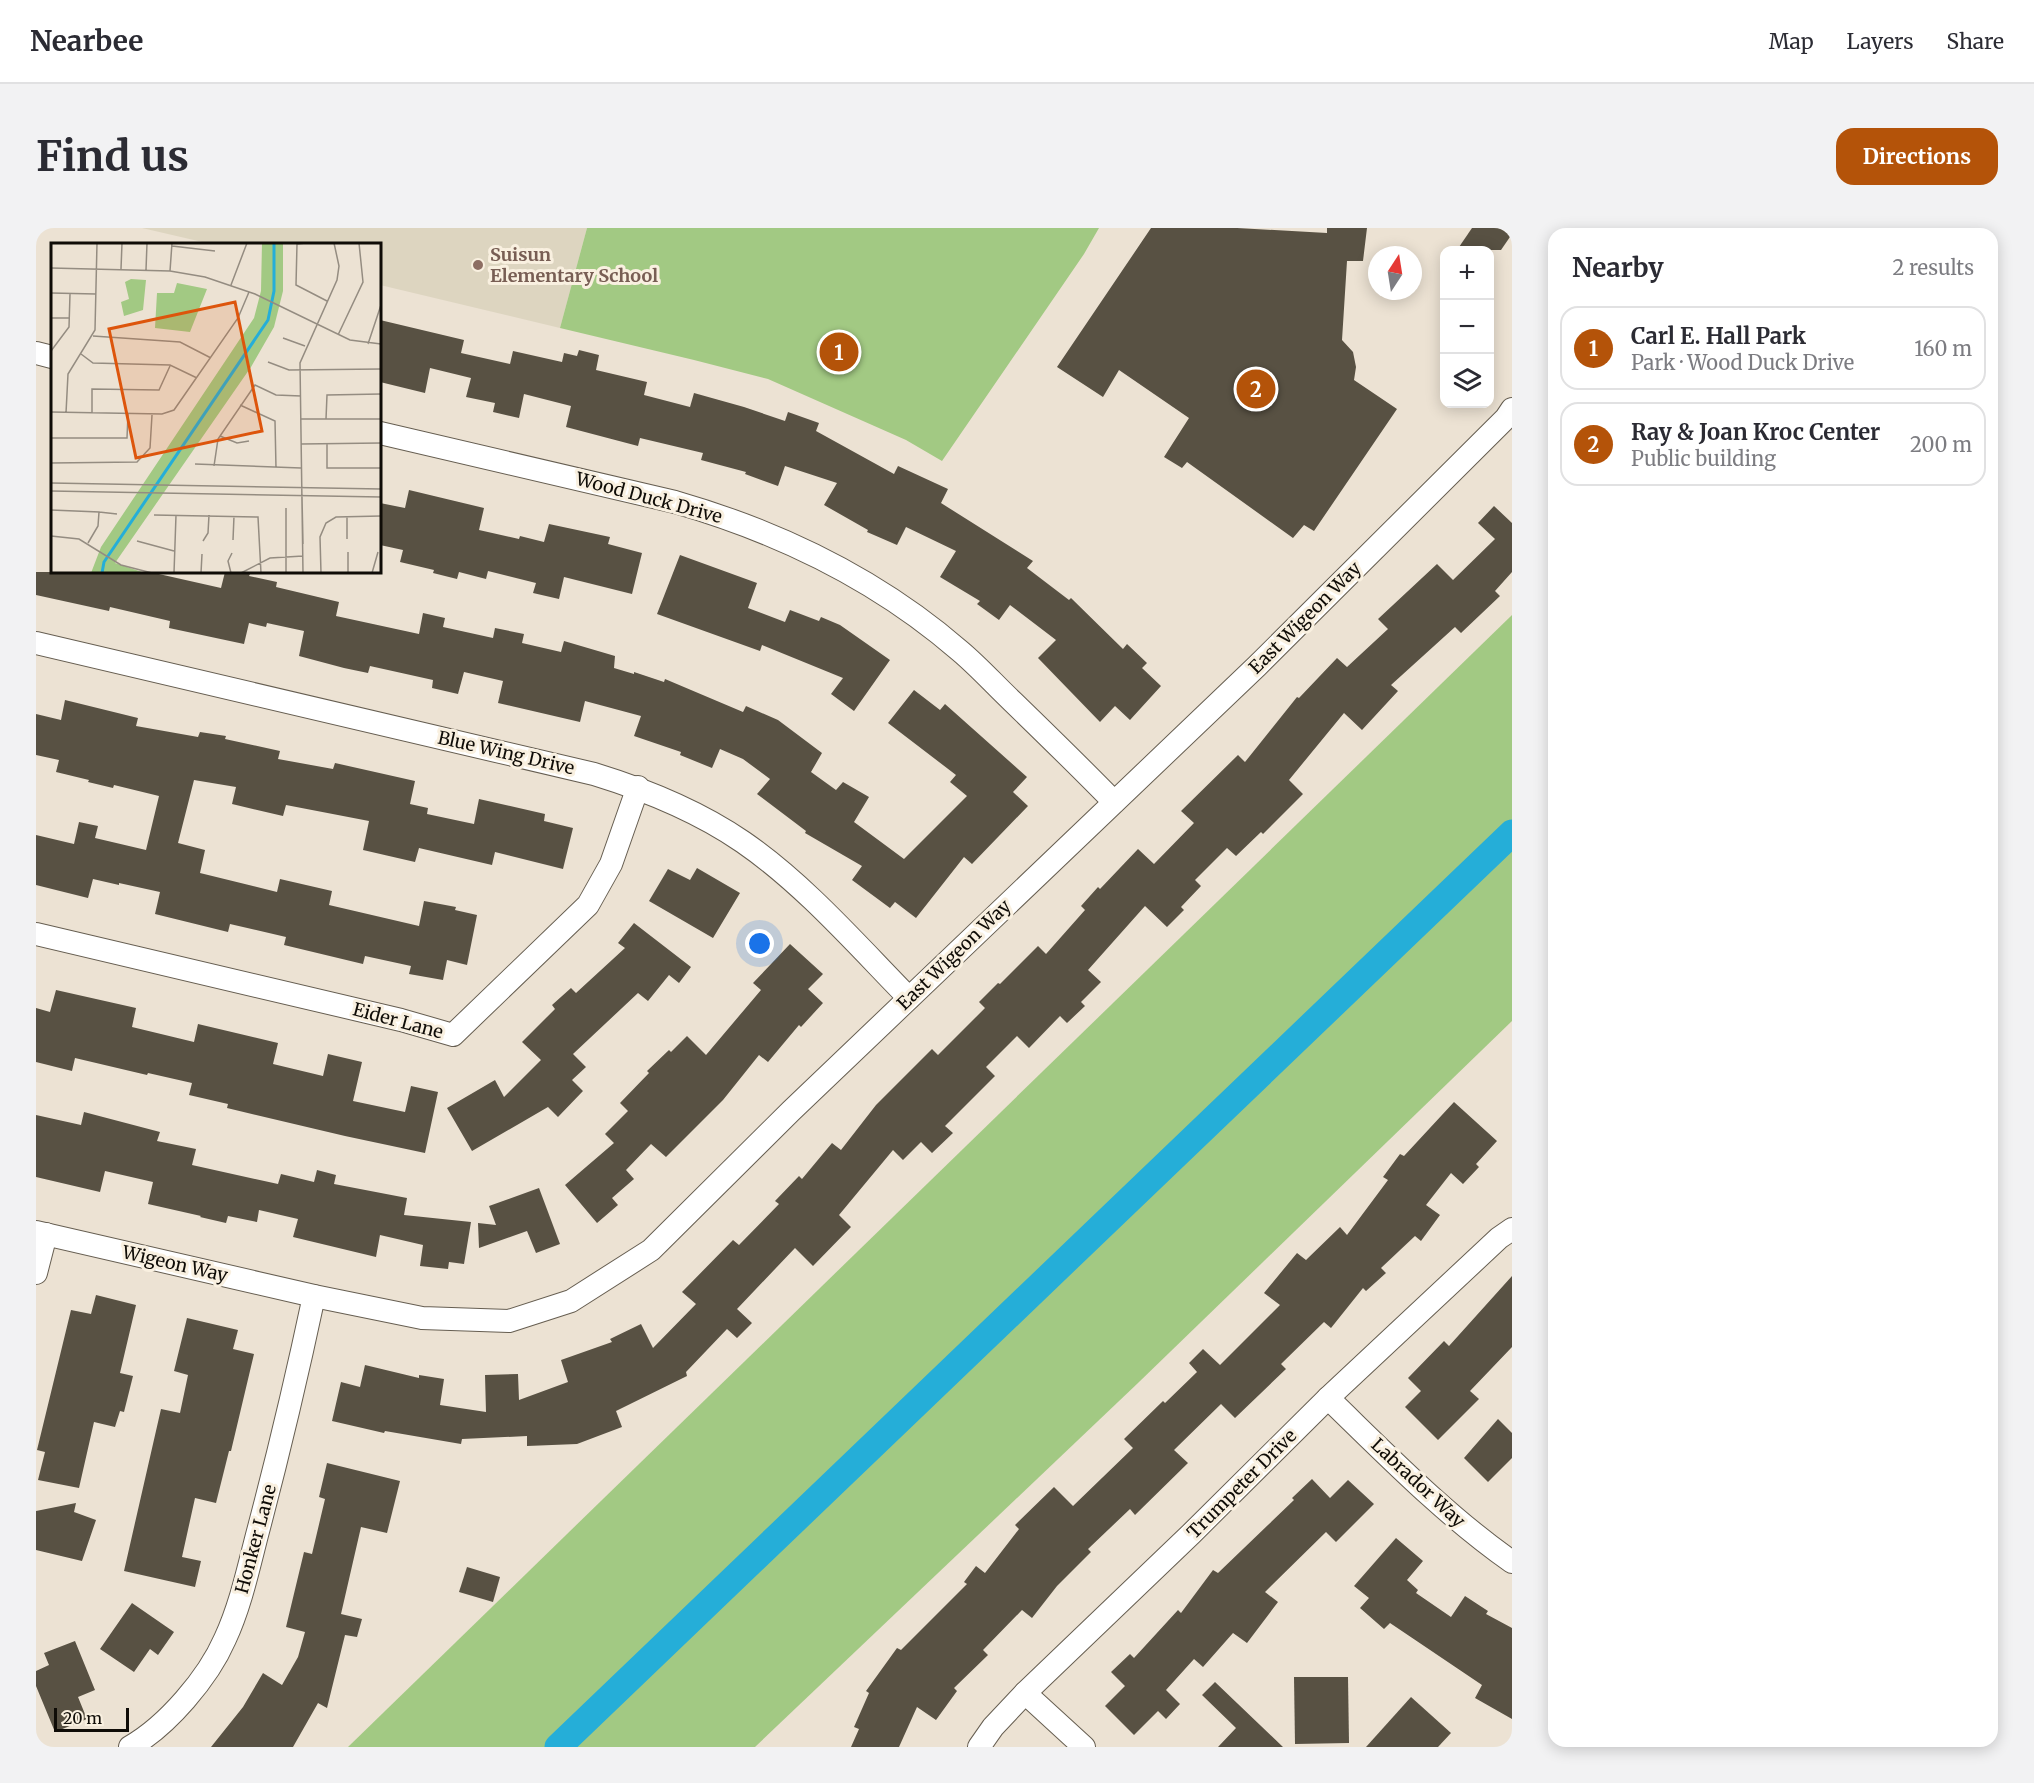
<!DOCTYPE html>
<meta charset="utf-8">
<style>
:root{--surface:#fff;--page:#f2f2f3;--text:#2b2b33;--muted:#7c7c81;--line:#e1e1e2;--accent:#b45309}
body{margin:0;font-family:Merriweather,serif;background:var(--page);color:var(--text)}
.controls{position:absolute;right:18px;top:18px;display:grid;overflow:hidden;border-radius:12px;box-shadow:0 3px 15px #0003}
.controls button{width:54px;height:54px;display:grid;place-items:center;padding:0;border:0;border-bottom:2px solid var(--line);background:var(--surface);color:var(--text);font:30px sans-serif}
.compass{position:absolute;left:1332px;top:18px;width:54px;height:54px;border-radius:50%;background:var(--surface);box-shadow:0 3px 15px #0003;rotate:12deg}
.scale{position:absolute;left:18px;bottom:15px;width:75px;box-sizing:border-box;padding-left:6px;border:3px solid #0f0c07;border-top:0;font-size:16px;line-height:21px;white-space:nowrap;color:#0f0c07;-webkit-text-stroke:4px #f9f0e0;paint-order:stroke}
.you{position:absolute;left:724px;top:716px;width:21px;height:21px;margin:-15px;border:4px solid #fff;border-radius:50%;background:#1a73e8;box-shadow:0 0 0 9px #1a73e833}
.badge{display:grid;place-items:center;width:39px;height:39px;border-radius:50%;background:var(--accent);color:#fff;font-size:20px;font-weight:700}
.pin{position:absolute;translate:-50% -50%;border:3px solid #fff;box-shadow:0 2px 6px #0006}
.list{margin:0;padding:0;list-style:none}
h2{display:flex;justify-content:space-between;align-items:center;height:78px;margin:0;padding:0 24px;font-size:26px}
h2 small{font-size:20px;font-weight:400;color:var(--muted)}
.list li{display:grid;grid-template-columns:39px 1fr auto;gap:18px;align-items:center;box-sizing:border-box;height:84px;margin:0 12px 12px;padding:0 12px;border:2px solid var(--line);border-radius:18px}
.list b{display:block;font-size:22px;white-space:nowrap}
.list p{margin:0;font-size:20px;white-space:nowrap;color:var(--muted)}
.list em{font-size:20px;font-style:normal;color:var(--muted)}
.icon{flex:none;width:33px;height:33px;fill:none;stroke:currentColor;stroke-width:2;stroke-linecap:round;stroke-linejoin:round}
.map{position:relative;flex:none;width:1476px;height:1519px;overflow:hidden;border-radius:18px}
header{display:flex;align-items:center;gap:36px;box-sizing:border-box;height:84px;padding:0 30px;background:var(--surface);border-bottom:2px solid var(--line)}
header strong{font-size:28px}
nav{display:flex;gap:33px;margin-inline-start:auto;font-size:21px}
.intro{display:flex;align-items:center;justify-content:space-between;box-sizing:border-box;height:144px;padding:0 36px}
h1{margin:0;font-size:42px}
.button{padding:15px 27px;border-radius:18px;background:var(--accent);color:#fff;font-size:21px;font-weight:700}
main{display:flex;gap:36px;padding:0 36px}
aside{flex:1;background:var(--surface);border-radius:18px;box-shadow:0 3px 15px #0003}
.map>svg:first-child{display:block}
.education{fill:#ddd5c0}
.green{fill:#a2c983}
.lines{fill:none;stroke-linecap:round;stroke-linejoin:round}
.canal{stroke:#25aed8;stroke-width:27}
.building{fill:#585143}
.street-casing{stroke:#665e51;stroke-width:24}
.street{stroke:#fff;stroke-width:22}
.education-dot{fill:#8d6e63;stroke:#f9f0e0;stroke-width:2}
.labels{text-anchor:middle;stroke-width:6;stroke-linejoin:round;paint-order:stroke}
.education-label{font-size:18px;font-weight:bold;fill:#785e54;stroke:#f9f0e0;text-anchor:start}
.street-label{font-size:18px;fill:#0f0c07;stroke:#f9f0e0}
.inset-river{fill:none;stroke:#25aed8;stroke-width:3}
.inset-road{fill:none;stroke:#948c81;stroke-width:1.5}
.view{fill:#dd550c;fill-opacity:0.15;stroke:#dd550c;stroke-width:3}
.inset-edge{fill:none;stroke:#0f0c07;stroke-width:3}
</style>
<header>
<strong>Nearbee</strong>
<nav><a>Map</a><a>Layers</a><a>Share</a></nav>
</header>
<div class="intro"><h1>Find us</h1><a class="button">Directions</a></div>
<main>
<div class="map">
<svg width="1476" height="1519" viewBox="0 0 1476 1519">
<rect width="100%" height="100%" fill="#ece2d3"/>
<polygon class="education" points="106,0 551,0 524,100 344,57 344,16 175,16"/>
<g class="green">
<polygon points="551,0 1063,0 1048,26 906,233 870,212 732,151 658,132 524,100"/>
<polygon points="1476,387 1476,793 1102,1155 719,1519 312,1519"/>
</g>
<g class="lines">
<polyline class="canal" points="522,1519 1476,605"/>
</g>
<g class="building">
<polygon points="1115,0 1201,0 1291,5 1291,0 1331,0 1327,33 1311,33 1306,112 1317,124 1320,139 1318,152 1361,181 1278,303 1268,297 1257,310 1151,234 1146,240 1128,229 1153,190 1083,142 1067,169 1021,139"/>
<polygon points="1436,0 1476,0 1476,6 1465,22 1421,22"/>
<polygon points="344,92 428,112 425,125 474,136 477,123 526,134 528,125 541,128 543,122 563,127 560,142 611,154 608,167 654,179 658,165 708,179 749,193 752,184 783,195 780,203 858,246 862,238 912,261 905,275 997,333 991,340 1033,372 1035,370 1087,421 1091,416 1111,435 1106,440 1125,458 1094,492 1079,478 1064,494 1002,430 1020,412 974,377 963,392 941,376 944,373 904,349 920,323 870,299 861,317 831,304 832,302 788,277 801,255 749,238 742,258 709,246 710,244 665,232 667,225 604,210 602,218 530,199 535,178 488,166 483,190 457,184 459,175 430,169 435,150 394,140 389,165 344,154"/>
<polygon points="373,262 448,280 443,302 483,311 484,308 508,314 513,296 574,309 572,316 606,325 596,366 528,349 523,371 497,365 500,355 452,343 450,351 423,344 421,351 397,345 398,342 364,334 367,322 344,317 344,275 369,280"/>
<polygon points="1458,278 1476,295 1476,344 1459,363 1464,368 1425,405 1419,399 1355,457 1362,463 1326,502 1308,485 1253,552 1267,566 1227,606 1225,604 1200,628 1191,620 1159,652 1165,658 1145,679 1148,682 1131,699 1109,678 1052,742 1065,754 1045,774 1049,778 1031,795 1024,788 993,820 981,808 950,839 959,848 909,898 917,905 896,925 885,914 867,932 857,922 803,987 815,999 777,1038 759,1020 701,1081 716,1095 701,1110 691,1101 650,1144 651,1148 580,1183 586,1199 541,1216 491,1218 491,1208 426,1211 425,1216 349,1203 348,1205 296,1193 305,1154 324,1159 329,1137 383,1150 383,1147 408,1151 404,1177 450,1184 449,1147 482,1146 483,1172 532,1154 525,1132 576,1114 574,1111 605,1096 617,1120 660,1076 646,1064 697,1012 703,1017 743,976 739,973 763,948 766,951 796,915 805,922 840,877 896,821 902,827 949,780 943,774 962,755 964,756 1002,718 1010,726 1049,682 1045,678 1062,659 1064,661 1102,621 1118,636 1158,595 1145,583 1202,527 1209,534 1261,469 1263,470 1301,430 1311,439 1352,401 1342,391 1401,336 1417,352 1459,311 1442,295"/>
<polygon points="644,327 721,355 712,380 749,394 754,382 783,393 785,389 804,397 854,432 818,483 795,466 807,450 726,417 724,423 621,386"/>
<polygon points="0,344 114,344 185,360 189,344 215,344 213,348 241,354 240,359 303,374 300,388 383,406 387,385 409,390 407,399 457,410 459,400 488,406 486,415 525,424 528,413 579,428 578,440 598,446 598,444 628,454 629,451 707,484 710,478 742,492 786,525 775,544 800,562 807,554 833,569 818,594 868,631 931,568 914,554 920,547 852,495 878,462 904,482 909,476 991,549 977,564 992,578 936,636 928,629 880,690 859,674 854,680 816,652 826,638 769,605 770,603 721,566 734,551 707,531 684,521 676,540 644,527 645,524 598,508 605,488 549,473 544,494 462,475 467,453 428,444 422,466 396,460 397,452 334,438 332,445 308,440 263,428 268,403 231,395 230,399 213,395 208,416 133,400 134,393 74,379 73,383 0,367"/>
<polygon points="29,472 102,490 100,498 162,509 164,504 190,508 189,511 244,523 242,531 297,541 299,535 379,553 374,576 392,580 391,586 438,596 443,571 509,586 508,593 537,600 527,641 459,624 456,637 383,620 379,634 327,622 333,593 250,577 247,588 196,576 200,559 158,552 142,615 169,622 164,645 241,664 244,651 296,663 293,677 383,698 388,673 420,679 419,682 441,687 431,737 411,732 407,752 373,746 375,738 329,728 327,736 248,717 250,709 194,696 192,704 119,686 124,664 83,655 83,657 57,651 52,670 0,657 0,607 38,616 43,594 62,598 59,610 110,622 123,568 78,557 77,560 52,554 53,552 20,544 23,532 0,527 0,486 25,492"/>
<polygon points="661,640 704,665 677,710 613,673 632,641 654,652"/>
<polygon points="598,695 655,739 643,755 633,747 612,773 602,765 537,826 550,839 536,852 547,863 522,889 512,879 436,923 411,880 459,852 468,869 505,832 486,814 519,781 516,777 535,760 540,765 589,720 582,715"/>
<polygon points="754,716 787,746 772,761 787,775 765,799 763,797 732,834 723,827 687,872 630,929 615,916 590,942 598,951 576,970 582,977 561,995 529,957 578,915 569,906 592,883 584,875 613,845 611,843 633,822 635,824 651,808 670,827 725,762 717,755"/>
<polygon points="20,762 100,780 96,799 158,814 162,796 242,815 237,836 287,848 292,826 326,834 317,873 369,884 375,858 402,864 389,925 309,908 191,880 192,876 153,867 156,855 112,845 111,847 39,830 36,843 0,834 0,780 14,784"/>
<polygon points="1418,874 1461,913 1440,936 1443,939 1427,956 1415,945 1390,977 1404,987 1385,1013 1379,1008 1345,1040 1350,1045 1330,1063 1327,1060 1295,1100 1288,1094 1245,1136 1250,1141 1199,1190 1185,1176 1138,1222 1152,1235 1099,1287 1094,1281 1052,1321 1055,1324 1021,1358 996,1390 986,1382 947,1422 952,1427 918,1460 921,1463 900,1492 881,1479 863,1519 815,1519 823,1501 818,1499 833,1465 830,1463 861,1420 865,1422 931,1356 928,1354 940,1338 949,1345 983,1301 979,1297 1018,1259 1037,1278 1097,1220 1088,1211 1127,1173 1129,1175 1161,1144 1153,1135 1167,1121 1184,1137 1244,1077 1228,1065 1261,1025 1270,1032 1304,999 1311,1007 1352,952 1347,949 1364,926 1368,928"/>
<polygon points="48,884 124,904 121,913 160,921 156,937 242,956 245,946 278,954 281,942 300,947 298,956 371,970 368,987 435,994 428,1036 413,1034 412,1041 384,1038 387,1017 344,1007 340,1029 257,1009 262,991 223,982 221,994 192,988 190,995 164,989 165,988 112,976 117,954 69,943 64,964 0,949 0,887 45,897"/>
<polygon points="503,960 524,1016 500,1025 491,1003 443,1020 442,995 460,997 453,978"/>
<polygon points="1476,1048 1476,1119 1434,1163 1443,1171 1402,1212 1369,1179 1385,1163 1372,1150 1408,1113 1413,1118"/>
<polygon points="60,1067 100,1077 84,1145 97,1148 88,1184 84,1183 79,1199 58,1194 43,1260 2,1252 9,1224 1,1222 35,1082 55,1086"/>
<polygon points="151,1090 202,1102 197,1121 218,1126 195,1223 193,1223 180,1275 159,1270 146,1329 165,1333 159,1359 88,1343 125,1181 144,1185 152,1147 138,1143"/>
<polygon points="1462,1191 1476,1205 1476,1230 1452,1254 1428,1230"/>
<polygon points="291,1235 364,1253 351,1305 325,1299 305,1386 326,1391 321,1409 309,1407 291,1480 282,1475 257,1519 175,1519 207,1479 227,1445 246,1457 262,1429 269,1404 250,1399 268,1324 276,1326 289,1271 283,1269"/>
<polygon points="1276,1251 1294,1270 1312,1252 1338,1276 1300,1314 1290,1304 1229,1364 1242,1374 1211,1415 1197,1405 1167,1439 1158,1431 1130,1462 1144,1476 1130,1491 1122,1483 1098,1507 1069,1478 1089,1458 1075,1444 1094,1426 1098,1430 1142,1382 1145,1385 1177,1342 1182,1345 1258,1272 1256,1270"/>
<polygon points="40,1275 38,1284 60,1292 46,1333 0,1322 0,1283"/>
<polygon points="1360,1310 1387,1333 1371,1352 1382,1362 1380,1365 1415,1389 1429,1368 1452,1383 1450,1386 1476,1400 1476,1491 1439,1470 1446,1457 1354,1395 1348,1401 1324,1380 1333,1370 1318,1358"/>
<polygon points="431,1339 464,1349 457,1374 423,1364"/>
<polygon points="96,1375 138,1404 122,1427 114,1421 98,1444 64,1421"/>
<polygon points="39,1413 59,1462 42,1469 51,1491 19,1504 0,1458 0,1443 13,1437 8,1425"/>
<polygon points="1258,1449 1312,1449 1313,1515 1259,1516"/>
<polygon points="1179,1454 1247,1519 1182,1519 1200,1500 1166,1467"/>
<polygon points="1375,1469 1415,1505 1402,1519 1330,1519"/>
</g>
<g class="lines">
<g class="street-casing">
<g id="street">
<polyline points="0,125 16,129"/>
<path d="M344,205L639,274C743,304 842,352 924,423C943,439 959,457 977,474C1011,507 1045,540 1078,574"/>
<path d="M0,415L558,546C610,562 662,583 707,614C768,656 821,717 873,770"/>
<polyline points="0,706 365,792 417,807 552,677 575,636 602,559"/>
<polyline points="0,1004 278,1068 386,1090 473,1093 535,1073 615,1022 755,883 1221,438 1470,190 1476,181"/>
<polyline points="0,1045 10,1006"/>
<path d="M1292,1170C1351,1227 1409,1287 1476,1334"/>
<polyline points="989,1465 1048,1519"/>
<path d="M94,1519C131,1498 172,1450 189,1411C204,1379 212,1342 221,1307C242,1228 261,1148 278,1068"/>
<polyline points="943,1519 957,1499 989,1465 1155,1306 1292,1170 1463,1010 1476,1001"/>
</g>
</g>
<use href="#street" class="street"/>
</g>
<circle class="education-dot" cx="442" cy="37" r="6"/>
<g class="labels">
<g class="education-label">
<text x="454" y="33">Suisun<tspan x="454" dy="21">Elementary School</tspan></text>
</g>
<g class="street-label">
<text transform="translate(613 270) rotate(15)" y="6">Wood Duck Drive</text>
<text transform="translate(1269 390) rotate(-45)" y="6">East Wigeon Way</text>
<text transform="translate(470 525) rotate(13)" y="6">Blue Wing Drive</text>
<text transform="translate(918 727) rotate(-44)" y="6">East Wigeon Way</text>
<text transform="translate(362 793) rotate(15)" y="6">Eider Lane</text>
<text transform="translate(139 1036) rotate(13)" y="6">Wigeon Way</text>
<text transform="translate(1382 1255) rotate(43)" y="6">Labrador Way</text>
<text transform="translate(1206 1256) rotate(-45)" y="6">Trumpeter Drive</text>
<text transform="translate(220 1311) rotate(-75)" y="6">Honker Lane</text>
</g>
</g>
<g transform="translate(15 15)">
<rect width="330" height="330" fill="#ece2d3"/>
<path d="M211,0H232V48L223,84L200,124L64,320L94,330H40L50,304L203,75L210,48ZM80,36L95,37L92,67L73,73L70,59L78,56L74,39ZM126,40L156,46L139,89L104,85L106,50H123Z" fill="#a2c983"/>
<path class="inset-river" d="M51,330L53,319L217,77L223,48V0"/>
<path class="inset-road" d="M255,0L246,1L245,42L276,58M121,3L164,8M0,25L119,28L154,34L204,51L299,97L330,101M70,26L71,0M95,27L96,0M119,28L121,0M180,42L196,0M0,50L45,51M0,75H19M287,92L312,39L308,0M42,93L129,99L160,115M232,95L254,103M317,101L330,62M0,108L18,84L19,51M30,111L42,120L119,122L146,135M217,119L238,127L330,126M189,162L224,178L225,225M0,169L111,171L123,167L187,75L198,49M15,170L17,131L44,87L46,0M41,170V146L108,147L119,123M250,176H330M275,176L276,152L330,151M169,193L186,200L198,198M0,195H76L77,171M250,201L330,200M276,201V225H330M0,220L86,219L99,205L101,172M144,221L250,225M163,223L167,196L204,142L225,152L250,153M0,240L330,246M0,248L330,254M251,254L252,301M0,267L48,269L47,283L37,300M48,269L66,271M103,272L207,274L210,330M296,274V296M0,293L28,296L70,322L101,330M182,297L183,273M86,298L123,308M152,298L157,290L158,272M297,309V330M123,330L125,272M150,330L151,311M180,330L177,318L181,310M190,330L219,315L252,313M235,330V265M252,330L249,120L286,37L288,23L283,0M270,330L269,294L275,280L285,274L330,273M321,330L327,309"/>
<path class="view" d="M184,59L211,188L85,215L58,86Z"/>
<rect width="330" height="330" class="inset-edge"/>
</g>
</svg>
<div class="controls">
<button>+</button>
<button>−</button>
<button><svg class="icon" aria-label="layers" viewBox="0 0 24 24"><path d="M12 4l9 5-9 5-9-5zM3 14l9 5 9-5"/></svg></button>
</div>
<svg class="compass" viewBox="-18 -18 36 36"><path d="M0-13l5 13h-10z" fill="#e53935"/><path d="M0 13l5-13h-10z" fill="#7c7c81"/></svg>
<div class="scale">20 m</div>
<div class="you"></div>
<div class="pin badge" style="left:803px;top:124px">1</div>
<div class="pin badge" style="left:1220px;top:161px">2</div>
</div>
<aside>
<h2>Nearby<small>2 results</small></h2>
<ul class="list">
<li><span class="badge">1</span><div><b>Carl E. Hall Park</b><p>Park · Wood Duck Drive</p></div><em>160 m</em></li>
<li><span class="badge">2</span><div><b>Ray &amp; Joan Kroc Center</b><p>Public building</p></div><em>200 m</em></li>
</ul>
</aside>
</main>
